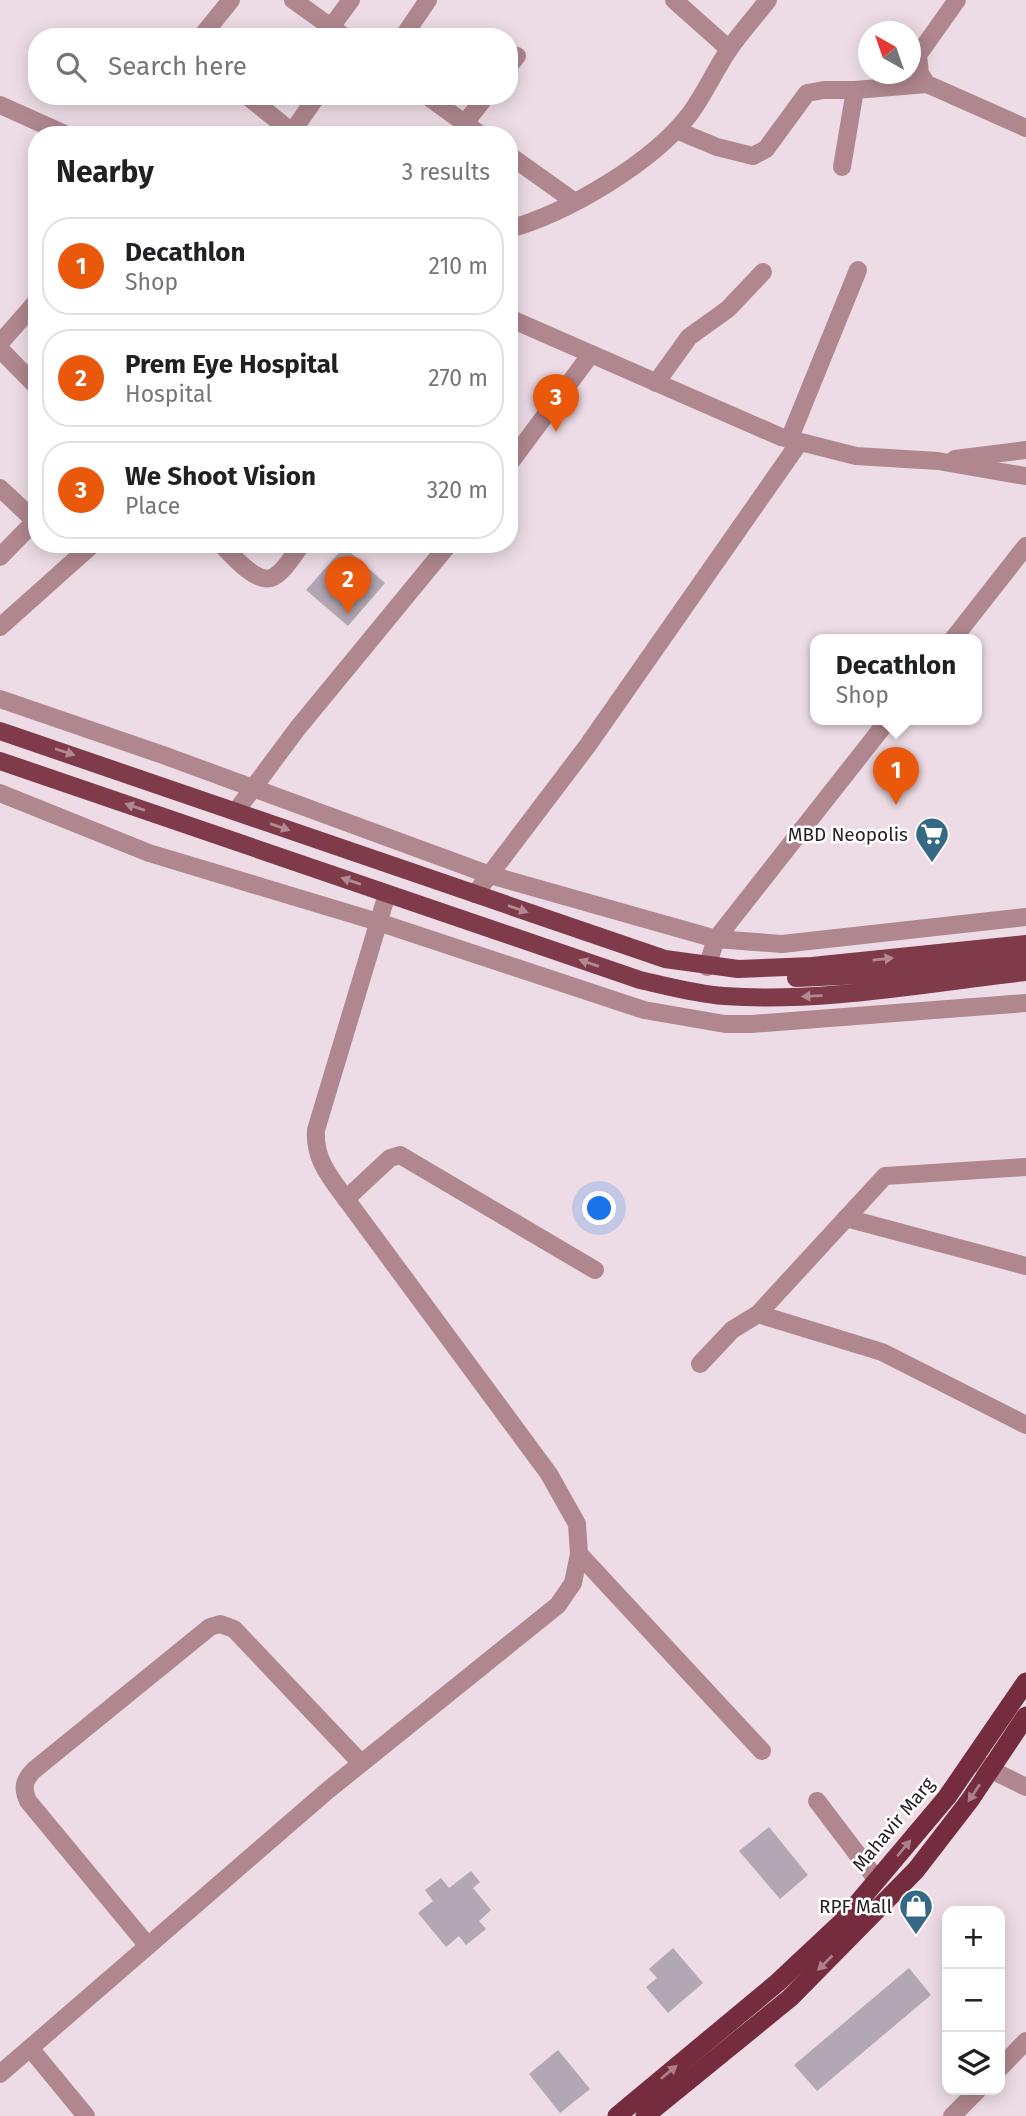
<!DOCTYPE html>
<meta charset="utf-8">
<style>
:root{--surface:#fff;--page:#f6f6f6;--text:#202124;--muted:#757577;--line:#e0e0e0;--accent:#ea580c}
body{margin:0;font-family:"Fira Sans",sans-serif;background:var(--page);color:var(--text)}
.controls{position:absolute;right:21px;bottom:21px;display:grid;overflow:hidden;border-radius:14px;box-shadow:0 4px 18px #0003}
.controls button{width:63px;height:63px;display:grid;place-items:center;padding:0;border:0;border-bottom:2px solid var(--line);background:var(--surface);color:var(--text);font:35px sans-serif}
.compass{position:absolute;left:858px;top:21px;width:63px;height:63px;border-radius:50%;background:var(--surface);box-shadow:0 4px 18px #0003;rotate:320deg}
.you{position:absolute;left:600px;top:1209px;width:24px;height:24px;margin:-18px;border:5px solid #fff;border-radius:50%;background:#1a73e8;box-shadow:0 0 0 10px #1a73e833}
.badge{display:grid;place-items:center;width:46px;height:46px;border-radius:50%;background:var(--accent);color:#fff;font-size:23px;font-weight:700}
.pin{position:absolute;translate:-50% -58px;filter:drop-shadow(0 2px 4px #0008)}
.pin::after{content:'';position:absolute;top:37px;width:24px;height:21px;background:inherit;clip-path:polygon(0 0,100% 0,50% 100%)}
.popup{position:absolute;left:810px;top:634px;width:172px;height:91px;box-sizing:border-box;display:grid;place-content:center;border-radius:14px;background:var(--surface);filter:drop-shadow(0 2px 5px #0005);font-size:23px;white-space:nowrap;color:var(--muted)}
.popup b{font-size:26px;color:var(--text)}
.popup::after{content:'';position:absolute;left:50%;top:100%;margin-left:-14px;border:14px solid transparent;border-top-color:var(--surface)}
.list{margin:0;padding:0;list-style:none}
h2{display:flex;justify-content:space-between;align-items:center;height:91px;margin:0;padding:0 28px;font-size:30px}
h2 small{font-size:23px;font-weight:400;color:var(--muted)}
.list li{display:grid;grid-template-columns:46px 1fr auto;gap:21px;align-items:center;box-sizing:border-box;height:98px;margin:0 14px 14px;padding:0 14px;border:2px solid var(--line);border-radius:28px}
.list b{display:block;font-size:26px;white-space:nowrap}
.list p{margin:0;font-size:23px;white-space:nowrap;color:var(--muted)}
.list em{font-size:23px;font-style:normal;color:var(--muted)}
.icon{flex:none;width:38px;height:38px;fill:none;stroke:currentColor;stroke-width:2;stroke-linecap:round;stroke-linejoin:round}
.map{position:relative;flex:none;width:1026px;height:2116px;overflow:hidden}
.search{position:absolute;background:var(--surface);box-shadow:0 4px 18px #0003;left:28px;top:28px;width:490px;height:77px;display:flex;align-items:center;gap:18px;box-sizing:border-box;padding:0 24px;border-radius:28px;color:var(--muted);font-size:26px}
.panel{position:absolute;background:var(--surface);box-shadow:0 4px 18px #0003;left:28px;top:126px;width:490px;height:427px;border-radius:28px}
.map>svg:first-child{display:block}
.building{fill:#b2a7b3}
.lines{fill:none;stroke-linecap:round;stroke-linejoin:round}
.minor{stroke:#b0878e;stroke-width:18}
.tertiary{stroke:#b0878e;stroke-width:18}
.primary{stroke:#7f3b4a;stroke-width:18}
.trunk{stroke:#752c3e;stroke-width:19}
.oneway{fill:#b28992}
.oneway2{fill:#ac808b}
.labels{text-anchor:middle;stroke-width:5;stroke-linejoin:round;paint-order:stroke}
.poi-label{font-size:19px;fill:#272024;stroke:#fff;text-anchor:end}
.street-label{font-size:19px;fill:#272024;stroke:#fff}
</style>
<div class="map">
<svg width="1026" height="2116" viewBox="0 0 1026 2116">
<rect width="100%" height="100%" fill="#eddce5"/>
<g class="building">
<polygon points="344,547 385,583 348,626 306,590"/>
<polygon points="769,1827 808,1875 780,1899 739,1851"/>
<polygon points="471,1871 480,1882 473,1888 491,1910 479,1921 486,1929 466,1945 459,1936 446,1947 418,1913 433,1901 425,1890 441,1878 449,1888"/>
<polygon points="673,1948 703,1983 668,2013 646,1987 657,1978 649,1969"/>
<polygon points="909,1968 931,1995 817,2091 794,2065"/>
<polygon points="558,2050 590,2089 560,2113 529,2074"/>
</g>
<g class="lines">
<g class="minor">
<polyline points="293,0 345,37"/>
<polyline points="674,0 729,49"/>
<polyline points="957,0 918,55 920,74 927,84 1026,128"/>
<polyline points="331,27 351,0"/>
<polyline points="201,37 231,0"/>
<polyline points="403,37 428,0"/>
<polyline points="509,66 517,56"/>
<polyline points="247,96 292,132"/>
<polyline points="427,96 481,135"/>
<polyline points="465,123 486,96"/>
<polyline points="676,130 717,147 753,156 766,149 807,93 824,90 855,90 927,84"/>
<polyline points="290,135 317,96"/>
<polyline points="509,155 575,202"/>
<polyline points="842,167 855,90"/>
<path d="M509,229C567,213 652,163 689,115C704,95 714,72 728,51C740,33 755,17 768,0"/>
<polyline points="0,343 37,301"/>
<polyline points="0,349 37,387"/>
<polyline points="656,383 689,337 728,309 763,272"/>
<polyline points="789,440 858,270"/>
<polyline points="509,464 591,354"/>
<polyline points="0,488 35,521"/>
<path d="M221,544C231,554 255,583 271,578C283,574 294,554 302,544"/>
<polyline points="0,557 37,519"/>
<polyline points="0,627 93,544"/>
<polyline points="953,639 1026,546"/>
<polyline points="0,699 163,755 490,875 716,939 782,944 1026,917"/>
<polyline points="0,793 149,853 378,922 644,1010 725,1024 752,1024 1026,1003"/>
<polyline points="236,811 297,729 449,544"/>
<polyline points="475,894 588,745 799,443"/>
<polyline points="707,967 716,939 889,719"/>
<polyline points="346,1199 390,1158 400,1155 595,1270"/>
<polyline points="846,1218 1026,1266"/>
<polyline points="758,1314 882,1352 1026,1425"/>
<polyline points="700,1364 732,1330 758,1314 885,1176 1026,1167"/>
<polyline points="579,1554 762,1751"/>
<polyline points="817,1801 877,1880"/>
<path d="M148,1946L28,1801C22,1788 24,1780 34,1770L210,1627L220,1624L234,1629L361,1763"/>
<polyline points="30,2048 86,2116"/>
<polyline points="1000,2068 1026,2041"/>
<path d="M0,2074L327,1791L558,1605L573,1583L579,1554L577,1524L549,1474L346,1199C330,1177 314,1159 316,1130L387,894"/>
<polyline points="952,2116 978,2090"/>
</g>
<g class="tertiary">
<polyline points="0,105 67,135"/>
<polyline points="509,318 781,437 856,456 938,461 1025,476"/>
<polyline points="955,459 1026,450"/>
<polyline points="979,1764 1026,1787"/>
</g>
<g class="primary">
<polyline points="0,731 665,959 738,969 812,966 1026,944"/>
<path d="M0,761L640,980C667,986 696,994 724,996C823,1003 928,983 1026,972"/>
<polyline points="796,978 863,975 1026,957"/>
</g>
<g class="trunk">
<polyline points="617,2116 777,1983 840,1924 947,1797 1026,1682"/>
<polyline points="645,2116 790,1998 916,1870 970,1800 1026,1716"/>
</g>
</g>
<defs><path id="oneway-solid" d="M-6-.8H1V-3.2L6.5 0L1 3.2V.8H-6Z" transform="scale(1.75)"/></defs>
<g class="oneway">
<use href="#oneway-solid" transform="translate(65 752) rotate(18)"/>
<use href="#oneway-solid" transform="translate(135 807) rotate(-161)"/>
<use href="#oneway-solid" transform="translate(280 827) rotate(19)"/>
<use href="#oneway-solid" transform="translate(351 881) rotate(-161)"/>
<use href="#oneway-solid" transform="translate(518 909) rotate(19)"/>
<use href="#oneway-solid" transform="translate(883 959) rotate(-6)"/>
<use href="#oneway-solid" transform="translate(589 963) rotate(-161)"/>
<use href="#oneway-solid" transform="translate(812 996) rotate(178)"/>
</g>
<g class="oneway2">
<use href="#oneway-solid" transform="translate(974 1793) rotate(124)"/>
<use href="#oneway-solid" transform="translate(904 1848) rotate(-50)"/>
<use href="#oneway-solid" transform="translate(825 1963) rotate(135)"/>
<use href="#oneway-solid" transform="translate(669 2072) rotate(-40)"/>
</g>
<defs>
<g id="supermarket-pin" transform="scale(1.75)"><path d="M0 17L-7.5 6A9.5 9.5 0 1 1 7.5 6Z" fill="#356986" stroke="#fff"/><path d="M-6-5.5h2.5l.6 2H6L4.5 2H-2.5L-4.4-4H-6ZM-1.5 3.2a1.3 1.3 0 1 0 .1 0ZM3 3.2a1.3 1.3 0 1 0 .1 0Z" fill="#fff"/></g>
<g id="shop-pin" transform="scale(1.75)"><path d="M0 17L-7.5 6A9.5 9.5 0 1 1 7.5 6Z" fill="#356986" stroke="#fff"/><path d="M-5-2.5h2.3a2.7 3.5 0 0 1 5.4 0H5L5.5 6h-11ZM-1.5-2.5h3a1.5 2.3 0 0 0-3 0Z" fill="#fff"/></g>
</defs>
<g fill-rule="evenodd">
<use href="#supermarket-pin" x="932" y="834"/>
<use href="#shop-pin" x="916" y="1906"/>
</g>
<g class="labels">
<g class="poi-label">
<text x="908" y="841">MBD Neopolis</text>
<text x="892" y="1913">RPF Mall</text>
</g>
<g class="street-label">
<text transform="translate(893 1824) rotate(-50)" y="7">Mahavir Marg</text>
</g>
</g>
</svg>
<div class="controls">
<button>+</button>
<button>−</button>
<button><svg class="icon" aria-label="layers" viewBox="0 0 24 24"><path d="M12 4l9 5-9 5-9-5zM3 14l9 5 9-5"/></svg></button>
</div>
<svg class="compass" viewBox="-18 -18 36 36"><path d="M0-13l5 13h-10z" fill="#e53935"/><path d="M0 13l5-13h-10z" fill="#757577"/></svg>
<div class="you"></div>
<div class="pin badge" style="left:896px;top:805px">1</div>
<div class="popup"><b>Decathlon</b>Shop</div>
<div class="pin badge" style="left:348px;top:614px">2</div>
<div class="pin badge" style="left:556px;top:432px">3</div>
<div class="search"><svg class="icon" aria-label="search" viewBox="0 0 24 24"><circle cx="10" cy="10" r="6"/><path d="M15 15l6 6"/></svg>Search here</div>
<section class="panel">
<h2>Nearby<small>3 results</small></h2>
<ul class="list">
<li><span class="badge">1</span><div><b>Decathlon</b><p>Shop</p></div><em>210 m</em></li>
<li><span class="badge">2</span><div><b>Prem Eye Hospital</b><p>Hospital</p></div><em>270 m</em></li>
<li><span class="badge">3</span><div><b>We Shoot Vision</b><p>Place</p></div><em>320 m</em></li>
</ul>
</section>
</div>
